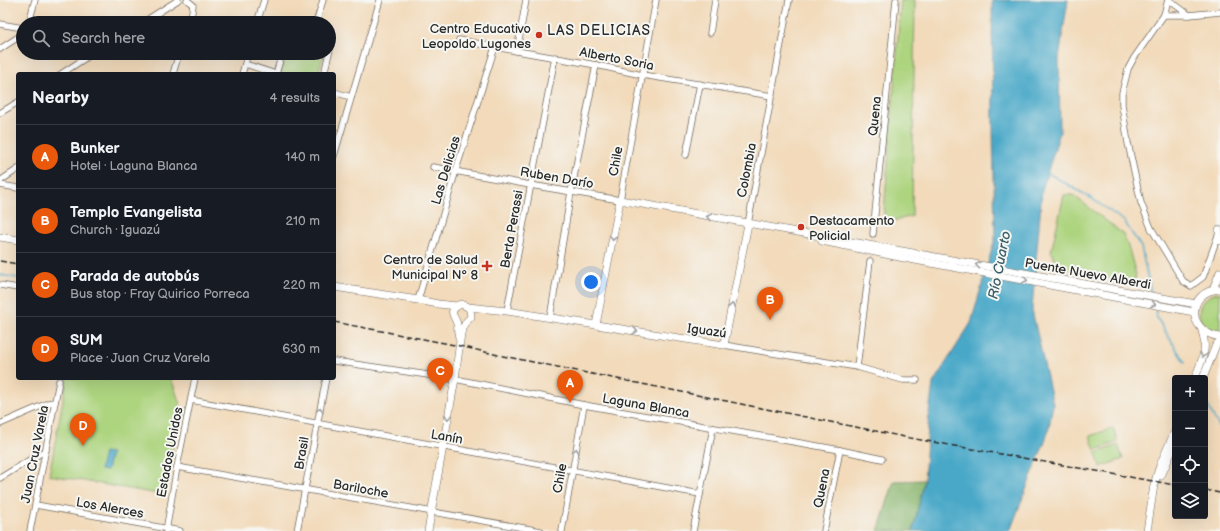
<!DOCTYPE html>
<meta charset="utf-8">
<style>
:root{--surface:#171b24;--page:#242831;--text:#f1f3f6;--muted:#9ea1a6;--line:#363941;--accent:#ea580c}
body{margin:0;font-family:"Balsamiq Sans",sans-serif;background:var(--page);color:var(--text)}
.controls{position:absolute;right:12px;bottom:12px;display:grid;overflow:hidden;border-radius:4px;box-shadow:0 4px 16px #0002}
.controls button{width:36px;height:36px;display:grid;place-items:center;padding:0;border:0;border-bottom:1px solid var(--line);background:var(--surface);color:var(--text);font:20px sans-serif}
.you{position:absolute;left:591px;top:282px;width:14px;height:14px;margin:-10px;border:3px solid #fff;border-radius:50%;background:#1a73e8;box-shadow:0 0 0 6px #1a73e833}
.badge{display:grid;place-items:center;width:26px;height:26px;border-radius:50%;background:var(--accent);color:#fff;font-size:13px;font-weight:700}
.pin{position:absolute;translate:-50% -33px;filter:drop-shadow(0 1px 2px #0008)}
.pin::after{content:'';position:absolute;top:21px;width:14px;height:12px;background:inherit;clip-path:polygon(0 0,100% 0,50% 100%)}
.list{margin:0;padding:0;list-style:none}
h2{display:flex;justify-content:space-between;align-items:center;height:52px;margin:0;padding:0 16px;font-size:17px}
h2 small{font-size:13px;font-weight:400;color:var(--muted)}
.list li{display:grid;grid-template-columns:26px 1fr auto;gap:12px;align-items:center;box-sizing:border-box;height:64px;padding:0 16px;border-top:1px solid var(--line)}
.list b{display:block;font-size:15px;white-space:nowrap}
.list p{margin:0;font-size:13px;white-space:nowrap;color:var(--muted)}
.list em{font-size:13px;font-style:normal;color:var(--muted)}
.icon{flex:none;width:22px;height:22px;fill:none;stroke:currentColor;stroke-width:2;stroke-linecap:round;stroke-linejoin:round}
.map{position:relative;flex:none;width:1220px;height:531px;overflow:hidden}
.search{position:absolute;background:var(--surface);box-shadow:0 4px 16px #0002;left:16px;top:16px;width:320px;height:44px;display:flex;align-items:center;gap:10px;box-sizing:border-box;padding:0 14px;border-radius:22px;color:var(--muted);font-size:15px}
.panel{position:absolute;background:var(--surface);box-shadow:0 4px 16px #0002;left:16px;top:72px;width:320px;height:308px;border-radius:4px}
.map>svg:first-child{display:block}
.green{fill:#add47f;stroke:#6c8055}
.forest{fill:#8ab66e;stroke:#5a704c}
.water{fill:#49a8c8;stroke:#3a6a7a}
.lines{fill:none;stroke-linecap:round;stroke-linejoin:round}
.stream{stroke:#49a8c8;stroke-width:1.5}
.minor-casing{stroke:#71685d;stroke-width:7}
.major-casing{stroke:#71685d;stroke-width:8}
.minor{stroke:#fff;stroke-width:5.5}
.major{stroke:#fff;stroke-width:7}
.rail{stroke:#2b2b2b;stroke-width:1.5;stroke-dasharray:6 3;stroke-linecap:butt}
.oneway{stroke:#a0a0a0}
.poi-dot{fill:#c8321e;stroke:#f6f6f2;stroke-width:1.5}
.labels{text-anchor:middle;stroke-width:4;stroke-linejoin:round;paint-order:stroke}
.poi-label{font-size:13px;fill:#2b2b2b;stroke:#f6f6f2;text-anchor:end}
.street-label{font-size:13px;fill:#2b2b2b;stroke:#f6f6f2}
.neighbourhood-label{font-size:14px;letter-spacing:1px;fill:#2b2b2b;stroke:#f6f6f2}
.water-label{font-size:14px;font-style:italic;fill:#375d6a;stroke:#f6f6f2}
</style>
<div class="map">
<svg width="1220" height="531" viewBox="0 0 1220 531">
<rect width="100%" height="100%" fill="#f6f6f2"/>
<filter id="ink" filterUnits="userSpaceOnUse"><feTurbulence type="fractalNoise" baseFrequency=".025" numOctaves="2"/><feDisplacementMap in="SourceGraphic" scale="8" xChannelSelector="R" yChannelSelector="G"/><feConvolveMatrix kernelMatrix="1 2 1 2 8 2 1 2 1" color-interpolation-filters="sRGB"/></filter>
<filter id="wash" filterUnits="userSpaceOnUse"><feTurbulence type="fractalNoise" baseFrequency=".012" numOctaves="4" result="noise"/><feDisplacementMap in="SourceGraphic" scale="16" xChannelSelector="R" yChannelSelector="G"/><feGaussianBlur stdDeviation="0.9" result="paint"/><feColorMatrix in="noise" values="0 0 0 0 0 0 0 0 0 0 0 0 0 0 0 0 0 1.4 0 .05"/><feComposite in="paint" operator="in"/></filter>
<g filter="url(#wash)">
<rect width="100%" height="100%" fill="#f2daba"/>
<g class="green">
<polygon points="901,0 915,0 912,216 883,224"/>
<polygon points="286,53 324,53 318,74 280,74"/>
<polygon points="1064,195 1073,195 1123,234 1129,249 1136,275 1134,283 1080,272 1058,266 1051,252"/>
<path d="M1217,293H1220V331C1195,332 1191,299 1217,293Z"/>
<polygon points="67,378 171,378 180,404 164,495 49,475"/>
<polygon points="1113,428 1118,442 1095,450 1090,436"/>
<polygon points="1118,445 1123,459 1100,467 1096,453"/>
</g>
<polygon class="forest" points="925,480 913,531 878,531 894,481"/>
<g class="water">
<polygon points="992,0 1068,0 1059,58 1060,132 1042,190 1032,310 1053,404 1048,433 1010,531 913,531 924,481 929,413 933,383 971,323 995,238 993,127"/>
<polygon points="104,452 111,453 107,471 100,470"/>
</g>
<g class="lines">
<g class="stream">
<polyline points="1046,172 1091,198 1124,221 1141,247 1151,293"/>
<polyline points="0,275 18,278"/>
<polyline points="1155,306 1157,318 1185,363"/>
<polyline points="1207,404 1220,429"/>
</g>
</g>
</g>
<g filter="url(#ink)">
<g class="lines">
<g class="minor-casing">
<g id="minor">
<polyline points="187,0 193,5 192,12 189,23"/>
<polyline points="1168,0 1164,15 1134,58 1128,69 1122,93 1122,105 1128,143 1141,203 1151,228 1183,281 1191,286 1203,277 1219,233"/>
<polyline points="1169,0 1189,15 1220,12"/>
<polyline points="1164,15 1189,15"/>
<polyline points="29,23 35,0"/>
<polyline points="142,23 178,0"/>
<polyline points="257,23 264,0"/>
<polyline points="316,23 323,0"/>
<polyline points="0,24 23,28"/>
<polyline points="710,33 715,0"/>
<polyline points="329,35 332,42 329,53"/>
<polyline points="459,40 517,51 596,65 642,75 772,96"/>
<polyline points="0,49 23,34"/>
<polyline points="517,51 526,0"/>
<polyline points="245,64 276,74"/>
<polyline points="61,74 93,53"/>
<polyline points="173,74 179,53"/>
<polyline points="242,74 248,53"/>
<polyline points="276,74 282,53"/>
<polyline points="324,74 329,53"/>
<polyline points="334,92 351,97"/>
<polyline points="0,113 18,102"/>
<polyline points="686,155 700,84"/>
<polyline points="334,156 380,0"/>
<polyline points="433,167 530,185 620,200 656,0"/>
<polyline points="0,181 18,169"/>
<polyline points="0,185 18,188"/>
<polyline points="748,224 789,0"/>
<polyline points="873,234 896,0"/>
<polyline points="0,285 18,288"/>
<polyline points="418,300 456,170 495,47"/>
<polyline points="507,311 555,57"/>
<polyline points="550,318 571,192 596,65"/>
<polyline points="724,345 857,367 903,380 917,380"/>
<polyline points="334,361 455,379 584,405 840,450 882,459"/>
<polyline points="857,367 870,261"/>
<polyline points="191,400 700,494"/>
<polyline points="0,424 48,403 55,402"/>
<polyline points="177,467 541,531"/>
<polyline points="0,478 46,450"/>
<polyline points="36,505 180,531"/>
<polyline points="30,531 59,381"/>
<polyline points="166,531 177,467 195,378"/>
<polyline points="297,531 326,378"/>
<polyline points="562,531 584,405"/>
<polyline points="693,531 713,428"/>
<polyline points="824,531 840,450"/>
</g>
</g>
<g class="major-casing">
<g id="major">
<polyline points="1219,230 1220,241"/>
<polyline points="0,237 18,240"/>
<polyline points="822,241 904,258 1194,312"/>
<polyline points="334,287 418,300 438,304 457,306 461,304 468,307 507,311 724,345 748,224"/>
<polyline points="1213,289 1220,272"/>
<path d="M1220,289C1186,291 1186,332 1220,337"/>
<path d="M457,306C448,313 455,316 457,324C458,328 458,333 459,338"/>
<polyline points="596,325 620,200 1196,304"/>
<path d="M1195,378C1202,360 1208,349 1202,331"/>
<polyline points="1203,378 1216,345 1220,341"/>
<polyline points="1161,476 1175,444"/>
<polyline points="428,531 455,379 461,333 466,322 471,317 470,310 468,307"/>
<polyline points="1147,531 1154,485 1160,465 1175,431"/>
</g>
</g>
<use href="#minor" class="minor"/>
<use href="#major" class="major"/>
<g class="rail">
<polyline points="0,261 18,264"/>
<polyline points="334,322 460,346 498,355 910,438 1175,485"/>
<polyline points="1205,490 1220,493"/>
</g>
</g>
<defs><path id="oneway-chevron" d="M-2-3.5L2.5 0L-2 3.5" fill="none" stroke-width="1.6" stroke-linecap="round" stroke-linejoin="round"/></defs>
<g class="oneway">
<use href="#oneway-chevron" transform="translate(709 217) rotate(-169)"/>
<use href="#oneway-chevron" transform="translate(613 238) rotate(101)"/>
<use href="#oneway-chevron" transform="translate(978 265) rotate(-170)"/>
<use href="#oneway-chevron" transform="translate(1025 280) rotate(11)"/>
<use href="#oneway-chevron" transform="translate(1153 304) rotate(11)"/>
<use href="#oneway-chevron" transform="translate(732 306) rotate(-79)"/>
<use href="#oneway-chevron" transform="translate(635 331) rotate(9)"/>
<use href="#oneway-chevron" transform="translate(1203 355) rotate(107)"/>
<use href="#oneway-chevron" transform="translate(320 410) rotate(-80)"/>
<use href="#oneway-chevron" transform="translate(448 417) rotate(100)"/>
<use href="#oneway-chevron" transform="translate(576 451) rotate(-81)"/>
</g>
</g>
<g class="poi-dot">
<circle cx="539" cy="35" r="4"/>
<circle cx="801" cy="227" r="4"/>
<path d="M485 260h4v4h4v4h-4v4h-4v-4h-4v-4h4z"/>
</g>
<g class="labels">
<g class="poi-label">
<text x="531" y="33">Centro Educativo<tspan x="531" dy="15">Leopoldo Lugones</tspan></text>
<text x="809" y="225" text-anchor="start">Destacamento<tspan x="809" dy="15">Policial</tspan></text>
<text x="478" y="264">Centro de Salud<tspan x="478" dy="15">Municipal Nº 8</tspan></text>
</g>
<g class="street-label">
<text transform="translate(617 58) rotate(11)" y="5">Alberto Soria</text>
<text transform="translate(874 116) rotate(-84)" y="5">Quena</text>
<text transform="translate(615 161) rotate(-80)" y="5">Chile</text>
<text transform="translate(445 170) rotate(-73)" y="5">Las Delicias</text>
<text transform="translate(746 170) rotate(-79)" y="5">Colombia</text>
<text transform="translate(557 177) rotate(10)" y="5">Ruben Darío</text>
<text transform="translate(511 229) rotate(-80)" y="5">Berta Perassi</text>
<text transform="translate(1088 273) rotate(10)" y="5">Puente Nuevo Alberdi</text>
<text transform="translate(707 330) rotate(8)" y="5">Iguazú</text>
<text transform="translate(646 405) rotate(10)" y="5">Laguna Blanca</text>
<text transform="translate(447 436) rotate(10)" y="5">Lanín</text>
<text transform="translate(169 452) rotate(-79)" y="5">Estados Unidos</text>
<text transform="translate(301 453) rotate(-80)" y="5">Brasil</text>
<text transform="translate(34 454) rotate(-79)" y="5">Juan Cruz Varela</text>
<text transform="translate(559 478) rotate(-80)" y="5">Chile</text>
<text transform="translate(361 488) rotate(10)" y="5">Bariloche</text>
<text transform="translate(821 488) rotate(-79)" y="5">Quena</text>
<text transform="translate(110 507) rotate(10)" y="5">Los Alerces</text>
</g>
<g class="neighbourhood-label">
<text x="599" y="35">LAS DELICIAS</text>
</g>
<g class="water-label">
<text transform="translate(999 265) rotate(-79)" y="5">Río Cuarto</text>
</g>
</g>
</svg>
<div class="controls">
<button>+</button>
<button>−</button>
<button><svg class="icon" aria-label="locate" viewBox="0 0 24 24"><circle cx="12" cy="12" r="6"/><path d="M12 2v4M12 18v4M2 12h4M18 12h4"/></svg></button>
<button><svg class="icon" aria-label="layers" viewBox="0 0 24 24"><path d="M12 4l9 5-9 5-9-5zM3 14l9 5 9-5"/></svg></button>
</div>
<div class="you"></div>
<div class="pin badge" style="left:570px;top:403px">A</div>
<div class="pin badge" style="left:770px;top:320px">B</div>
<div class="pin badge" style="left:440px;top:391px">C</div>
<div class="pin badge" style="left:83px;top:446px">D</div>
<div class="search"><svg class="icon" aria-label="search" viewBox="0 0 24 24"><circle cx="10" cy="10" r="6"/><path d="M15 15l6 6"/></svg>Search here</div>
<section class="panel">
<h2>Nearby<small>4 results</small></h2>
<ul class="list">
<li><span class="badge">A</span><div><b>Bunker</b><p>Hotel · Laguna Blanca</p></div><em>140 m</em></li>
<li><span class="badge">B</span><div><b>Templo Evangelista</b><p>Church · Iguazú</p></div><em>210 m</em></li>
<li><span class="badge">C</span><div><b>Parada de autobús</b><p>Bus stop · Fray Quirico Porreca</p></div><em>220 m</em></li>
<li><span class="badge">D</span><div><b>SUM</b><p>Place · Juan Cruz Varela</p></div><em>630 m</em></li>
</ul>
</section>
</div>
